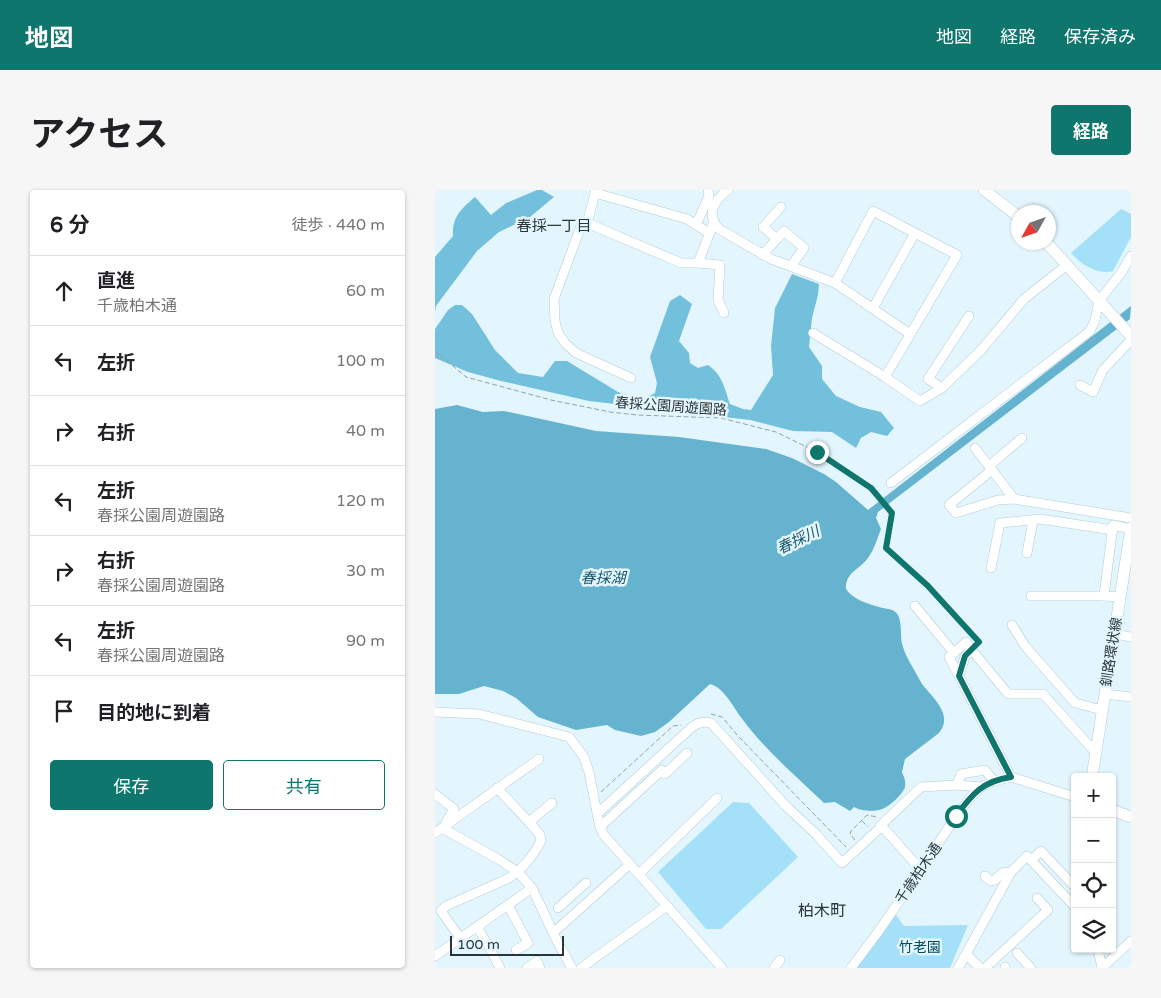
<!DOCTYPE html>
<html lang="ja">
<meta charset="utf-8">
<style>
:root{--surface:#fff;--page:#f6f6f6;--text:#202124;--muted:#757577;--line:#e0e0e0;--accent:#0f766e}
body{margin:0;font-family:"Varela Round","Noto Sans JP",sans-serif;background:var(--page);color:var(--text)}
.controls{position:absolute;right:15px;bottom:15px;display:grid;overflow:hidden;border-radius:5px;box-shadow:0 1px 4px #0004}
.controls button{width:45px;height:45px;display:grid;place-items:center;padding:0;border:0;border-bottom:1px solid var(--line);background:var(--surface);color:var(--text);font:25px sans-serif}
.compass{position:absolute;left:576px;top:15px;width:45px;height:45px;border-radius:50%;background:var(--surface);box-shadow:0 1px 4px #0004;rotate:230deg}
.scale{position:absolute;left:15px;bottom:12px;width:114px;box-sizing:border-box;padding-left:5px;border:2px solid #2b3438;border-top:0;font-size:14px;line-height:18px;white-space:nowrap;color:#2b3438;-webkit-text-stroke:4px #e3f6fe;paint-order:stroke}
.stop{position:absolute;width:15px;height:15px;margin:-11px;border:4px solid #0f766e;border-radius:50%;background:#fff}
.stop.end{background:#0f766e;border-color:#fff;box-shadow:0 1px 5px #0008}
.list{margin:0;padding:0;list-style:none}
h2{display:flex;justify-content:space-between;align-items:center;height:65px;margin:0;padding:0 20px;font-size:21px}
h2 small{font-size:16px;font-weight:400;color:var(--muted)}
.list li{display:grid;grid-template-columns:32px 1fr auto;gap:15px;align-items:center;box-sizing:border-box;height:70px;padding:0 20px;border-top:1px solid var(--line)}
.list b{display:block;font-size:19px;white-space:nowrap}
.list p{margin:0;font-size:16px;white-space:nowrap;color:var(--muted)}
.list em{font-size:16px;font-style:normal;color:var(--muted)}
.actions{display:flex;gap:10px;padding:15px 20px}
.actions a{flex:1;padding:11px 0;border:1px solid var(--accent);border-radius:5px;text-align:center;font-size:18px;color:var(--accent)}
.actions .main{background:var(--accent);color:#fff}
.icon{flex:none;width:28px;height:28px;fill:none;stroke:currentColor;stroke-width:2;stroke-linecap:round;stroke-linejoin:round}
.map{position:relative;flex:none;width:696px;height:778px;overflow:hidden;border-radius:5px}
header{display:flex;align-items:center;gap:30px;box-sizing:border-box;height:70px;padding:0 25px;background:var(--accent);color:#fff}
header strong{font-size:24px}
nav{display:flex;gap:28px;margin-inline-start:auto;font-size:18px}
.intro{display:flex;align-items:center;justify-content:space-between;box-sizing:border-box;height:120px;padding:0 30px}
h1{margin:0;font-size:35px}
.button{padding:12px 22px;border-radius:5px;background:var(--accent);color:#fff;font-size:18px;font-weight:700}
main{display:flex;gap:30px;padding:0 30px}
aside{flex:1;background:var(--surface);border-radius:5px;box-shadow:0 1px 4px #0004}
.map>svg:first-child{display:block}
.green{fill:#a4e1f8}
.forest{fill:#73c0dc}
.water{fill:#66b3cf}
.lines{fill:none;stroke-linecap:round;stroke-linejoin:round}
.minor-casing{stroke:#b4cbd5;stroke-width:10}
.major-casing{stroke:#b4cbd5;stroke-width:12}
.path{stroke:#93a1a8;stroke-width:1;stroke-dasharray:5 2.5;stroke-linecap:butt}
.minor{stroke:#fff;stroke-width:9}
.major{stroke:#fff;stroke-width:11}
.route{stroke:#0f766e;stroke-width:6}
.labels{text-anchor:middle;stroke-width:5;stroke-linejoin:round;paint-order:stroke}
.street-label{font-size:14px;fill:#2b3438;stroke:#e3f6fe}
.park-label{font-size:14px;fill:#034a5d;stroke:#e3f6fe}
.neighbourhood-label{font-size:15px;fill:#2b3438;stroke:#e3f6fe}
.water-label{font-size:15px;font-style:italic;fill:#19586b;stroke:#e3f6fe}
.quarter-label{font-size:16px;fill:#2b3438;stroke:#e3f6fe}
</style>
<header>
<strong>地図</strong>
<nav><a>地図</a><a>経路</a><a>保存済み</a></nav>
</header>
<div class="intro"><h1>アクセス</h1><a class="button">経路</a></div>
<main>
<aside>
<h2>6 分<small>徒歩 · 440 m</small></h2>
<ul class="list">
<li><svg class="icon" aria-label="ahead" viewBox="0 0 24 24"><path d="M12 20V5M6 11l6-6 6 6"/></svg><div><b>直進</b><p>千歳柏木通</p></div><em>60 m</em></li>
<li><svg class="icon" aria-label="left" viewBox="0 0 24 24"><path d="M17 20v-9H6M10 6l-5 5 5 5"/></svg><div><b>左折</b></div><em>100 m</em></li>
<li><svg class="icon" aria-label="right" viewBox="0 0 24 24"><path d="M7 20v-9h11M14 6l5 5-5 5"/></svg><div><b>右折</b></div><em>40 m</em></li>
<li><svg class="icon" aria-label="left" viewBox="0 0 24 24"><path d="M17 20v-9H6M10 6l-5 5 5 5"/></svg><div><b>左折</b><p>春採公園周遊園路</p></div><em>120 m</em></li>
<li><svg class="icon" aria-label="right" viewBox="0 0 24 24"><path d="M7 20v-9h11M14 6l5 5-5 5"/></svg><div><b>右折</b><p>春採公園周遊園路</p></div><em>30 m</em></li>
<li><svg class="icon" aria-label="left" viewBox="0 0 24 24"><path d="M17 20v-9H6M10 6l-5 5 5 5"/></svg><div><b>左折</b><p>春採公園周遊園路</p></div><em>90 m</em></li>
<li><svg class="icon" aria-label="arrive" viewBox="0 0 24 24"><path d="M6 21V4h12l-3 4 3 4H6"/></svg><div><b>目的地に到着</b></div></li>
</ul>
<div class="actions"><a class="main">保存</a><a>共有</a></div>
</aside>
<div class="map">
<svg width="696" height="778" viewBox="0 0 696 778">
<rect width="100%" height="100%" fill="#e3f6fe"/>
<g class="green">
<path d="M686,19L696,24V47L678,81C662,85 647,75 636,63Z"/>
<polygon points="298,612 314,613 363,667 286,739 271,739 223,682"/>
<polygon points="461,725 469,736 533,735 515,778 419,778"/>
</g>
<g class="forest">
<path d="M102,0H107L119,7L95,27L64,42L42,61L1,116L0,122V67L18,46C17,27 26,19 40,7L56,25L71,13Z"/>
<path d="M357,84L384,94L383,105L377,128L374,157L387,176V189L401,206L425,217L446,222L459,238L452,246L436,242L426,248L421,258L397,242L358,241L315,230L154,211L66,191L33,182L0,168V139L13,120L20,115H27L37,124L60,160L83,183L108,187L120,171H132L183,202L207,210L220,203L222,193L215,167L235,111L245,105L257,114L244,151L254,163L255,173L263,178L273,175C287,184 290,199 295,214L308,219L316,220L338,185L336,156L340,118Z"/>
</g>
<path class="water" d="M696,116L695,129L443,322L441,328L446,339C442,349 439,360 433,368C424,380 410,383 411,399C417,409 433,414 444,417C449,419 454,418 459,421C469,427 464,446 468,457C470,464 474,471 478,478C481,483 484,489 487,494C498,508 519,525 504,543L470,569L467,582C469,587 471,591 470,597C468,604 454,617 447,619C440,622 425,621 419,617L415,621L400,612L389,613C362,587 331,561 308,530C299,519 290,498 275,494L234,532L220,542L206,546L180,540L172,535L141,540L103,527L81,508L68,501L49,496L24,504H0V219L22,215L48,222L69,221L161,241L244,247L331,259L357,268L389,284L401,292L433,320Z"/>
<g class="lines">
<g class="minor-casing">
<g id="minor">
<polyline points="161,0 152,33 146,36 119,109 120,131 123,143 130,153 141,163 196,188"/>
<path d="M293,0C278,11 271,24 284,39L336,69L400,93L475,144"/>
<polyline points="160,3 252,29 274,43"/>
<polyline points="152,33 246,73 263,73 279,32"/>
<polyline points="261,35 274,6 273,0"/>
<polyline points="342,49 349,41 369,58 356,76"/>
<polyline points="327,65 342,49 328,37 346,17"/>
<polyline points="263,73 285,75 283,110 289,123"/>
<polyline points="400,93 438,21 522,65 450,187 485,211 507,198 547,159 589,109 632,75"/>
<polyline points="438,118 480,43"/>
<polyline points="378,143 450,187"/>
<polyline points="645,195 658,202 668,180 696,150"/>
<polyline points="507,198 493,189 534,126"/>
<polyline points="540,258 557,280"/>
<polyline points="554,276 587,248"/>
<polyline points="456,293 655,141 660,130 664,111 686,83 696,66"/>
<polyline points="579,309 557,280 514,315 521,323 563,310 579,309 696,328"/>
<polyline points="592,363 598,330"/>
<polyline points="556,378 565,333 605,329 678,340"/>
<polyline points="596,406 669,406"/>
<polyline points="685,407 669,406 678,335 696,339"/>
<polyline points="480,416 519,463"/>
<polyline points="577,435 590,456 640,513 667,520"/>
<polyline points="679,444 696,447"/>
<polyline points="524,486 514,467 531,452 536,459"/>
<polyline points="670,504 696,507"/>
<polyline points="0,522 44,524 134,547 149,567 154,582 164,633 168,644 232,716"/>
<polyline points="576,587 524,486 530,467 536,459 573,504 608,504 660,562"/>
<polyline points="522,595 526,584 550,580 559,591"/>
<polyline points="62,598 94,632 117,613"/>
<polyline points="0,604 19,619 11,632"/>
<path d="M162,624L257,537C263,533 268,531 276,533L351,616L381,644L407,673L447,636"/>
<polyline points="165,637 227,580 230,584 252,563"/>
<polyline points="7,638 63,669 83,682 97,698 123,753 137,778"/>
<polyline points="0,643 104,569"/>
<polyline points="596,670 606,661 640,697"/>
<polyline points="486,680 446,635 486,597 522,595 546,597"/>
<polyline points="204,684 282,608"/>
<polyline points="550,686 556,691 560,690 567,683 576,682 592,666 640,717"/>
<polyline points="73,715 93,753 81,760"/>
<polyline points="123,718 151,693"/>
<polyline points="42,737 53,755 65,778"/>
<polyline points="118,743 195,674"/>
<path d="M26,749L6,721L11,716L74,688C88,679 98,666 106,651L105,645L94,632"/>
<polyline points="663,759 667,778"/>
<polyline points="582,763 596,778"/>
<polyline points="0,766 97,698"/>
<polyline points="570,777 570,778"/>
<polyline points="92,778 102,771 105,778"/>
<polyline points="146,778 232,716 287,778"/>
<polyline points="339,778 345,770"/>
<polyline points="416,778 443,742 486,680 521,626 535,608 546,597 559,591 576,587 640,607"/>
<polyline points="523,778 531,764"/>
<polyline points="545,778 531,764 576,682"/>
<polyline points="550,778 613,720 602,708"/>
<polyline points="667,778 696,751"/>
</g>
</g>
<g class="major-casing">
<g id="major">
<polyline points="549,0 584,27"/>
<polyline points="611,52 696,146"/>
<polyline points="657,587 696,338"/>
<polyline points="677,620 696,627"/>
</g>
</g>
<g class="path">
<polyline points="0,161 31,187 116,210 175,222 202,225 286,228 341,242 382,262 436,298 457,323 451,358 493,396 544,452 542,453"/>
<polyline points="276,524 287,527 303,546 411,657"/>
<polyline points="166,602 238,536 246,535"/>
<polyline points="427,631 433,637"/>
<polyline points="420,650 415,644 416,641 432,625 442,627"/>
</g>
<use href="#minor" class="minor"/>
<use href="#major" class="major"/>
</g>
<g class="lines">
<path class="route" d="M382,262L436,298L457,323L451,358L493,396L544,452L530,466L524,486L576,587C548,591 537,604 521,626"/>
</g>
<g class="labels">
<g class="street-label">
<text transform="translate(236 216) rotate(4)" y="5">春採公園周遊園路</text>
<text transform="translate(676 462) rotate(-81)" y="5">釧路環状線</text>
<text transform="translate(483 683) rotate(-56)" y="5">千歳柏木通</text>
</g>
<g class="park-label">
<text x="485" y="762">竹老園</text>
</g>
<g class="neighbourhood-label">
<text x="119" y="41">春採一丁目</text>
</g>
<g class="water-label">
<text transform="translate(363 350) rotate(-26)" y="5">春採川</text>
<text x="168" y="393">春採湖</text>
</g>
<g class="quarter-label">
<text x="387" y="726">柏木町</text>
</g>
</g>
</svg>
<div class="controls">
<button>+</button>
<button>−</button>
<button><svg class="icon" aria-label="locate" viewBox="0 0 24 24"><circle cx="12" cy="12" r="6"/><path d="M12 2v4M12 18v4M2 12h4M18 12h4"/></svg></button>
<button><svg class="icon" aria-label="layers" viewBox="0 0 24 24"><path d="M12 4l9 5-9 5-9-5zM3 14l9 5 9-5"/></svg></button>
</div>
<svg class="compass" viewBox="-18 -18 36 36"><path d="M0-13l5 13h-10z" fill="#e53935"/><path d="M0 13l5-13h-10z" fill="#757577"/></svg>
<div class="scale">100 m</div>
<div class="stop" style="left:521px;top:626px"></div>
<div class="stop end" style="left:382px;top:262px"></div>
</div>
</main>
